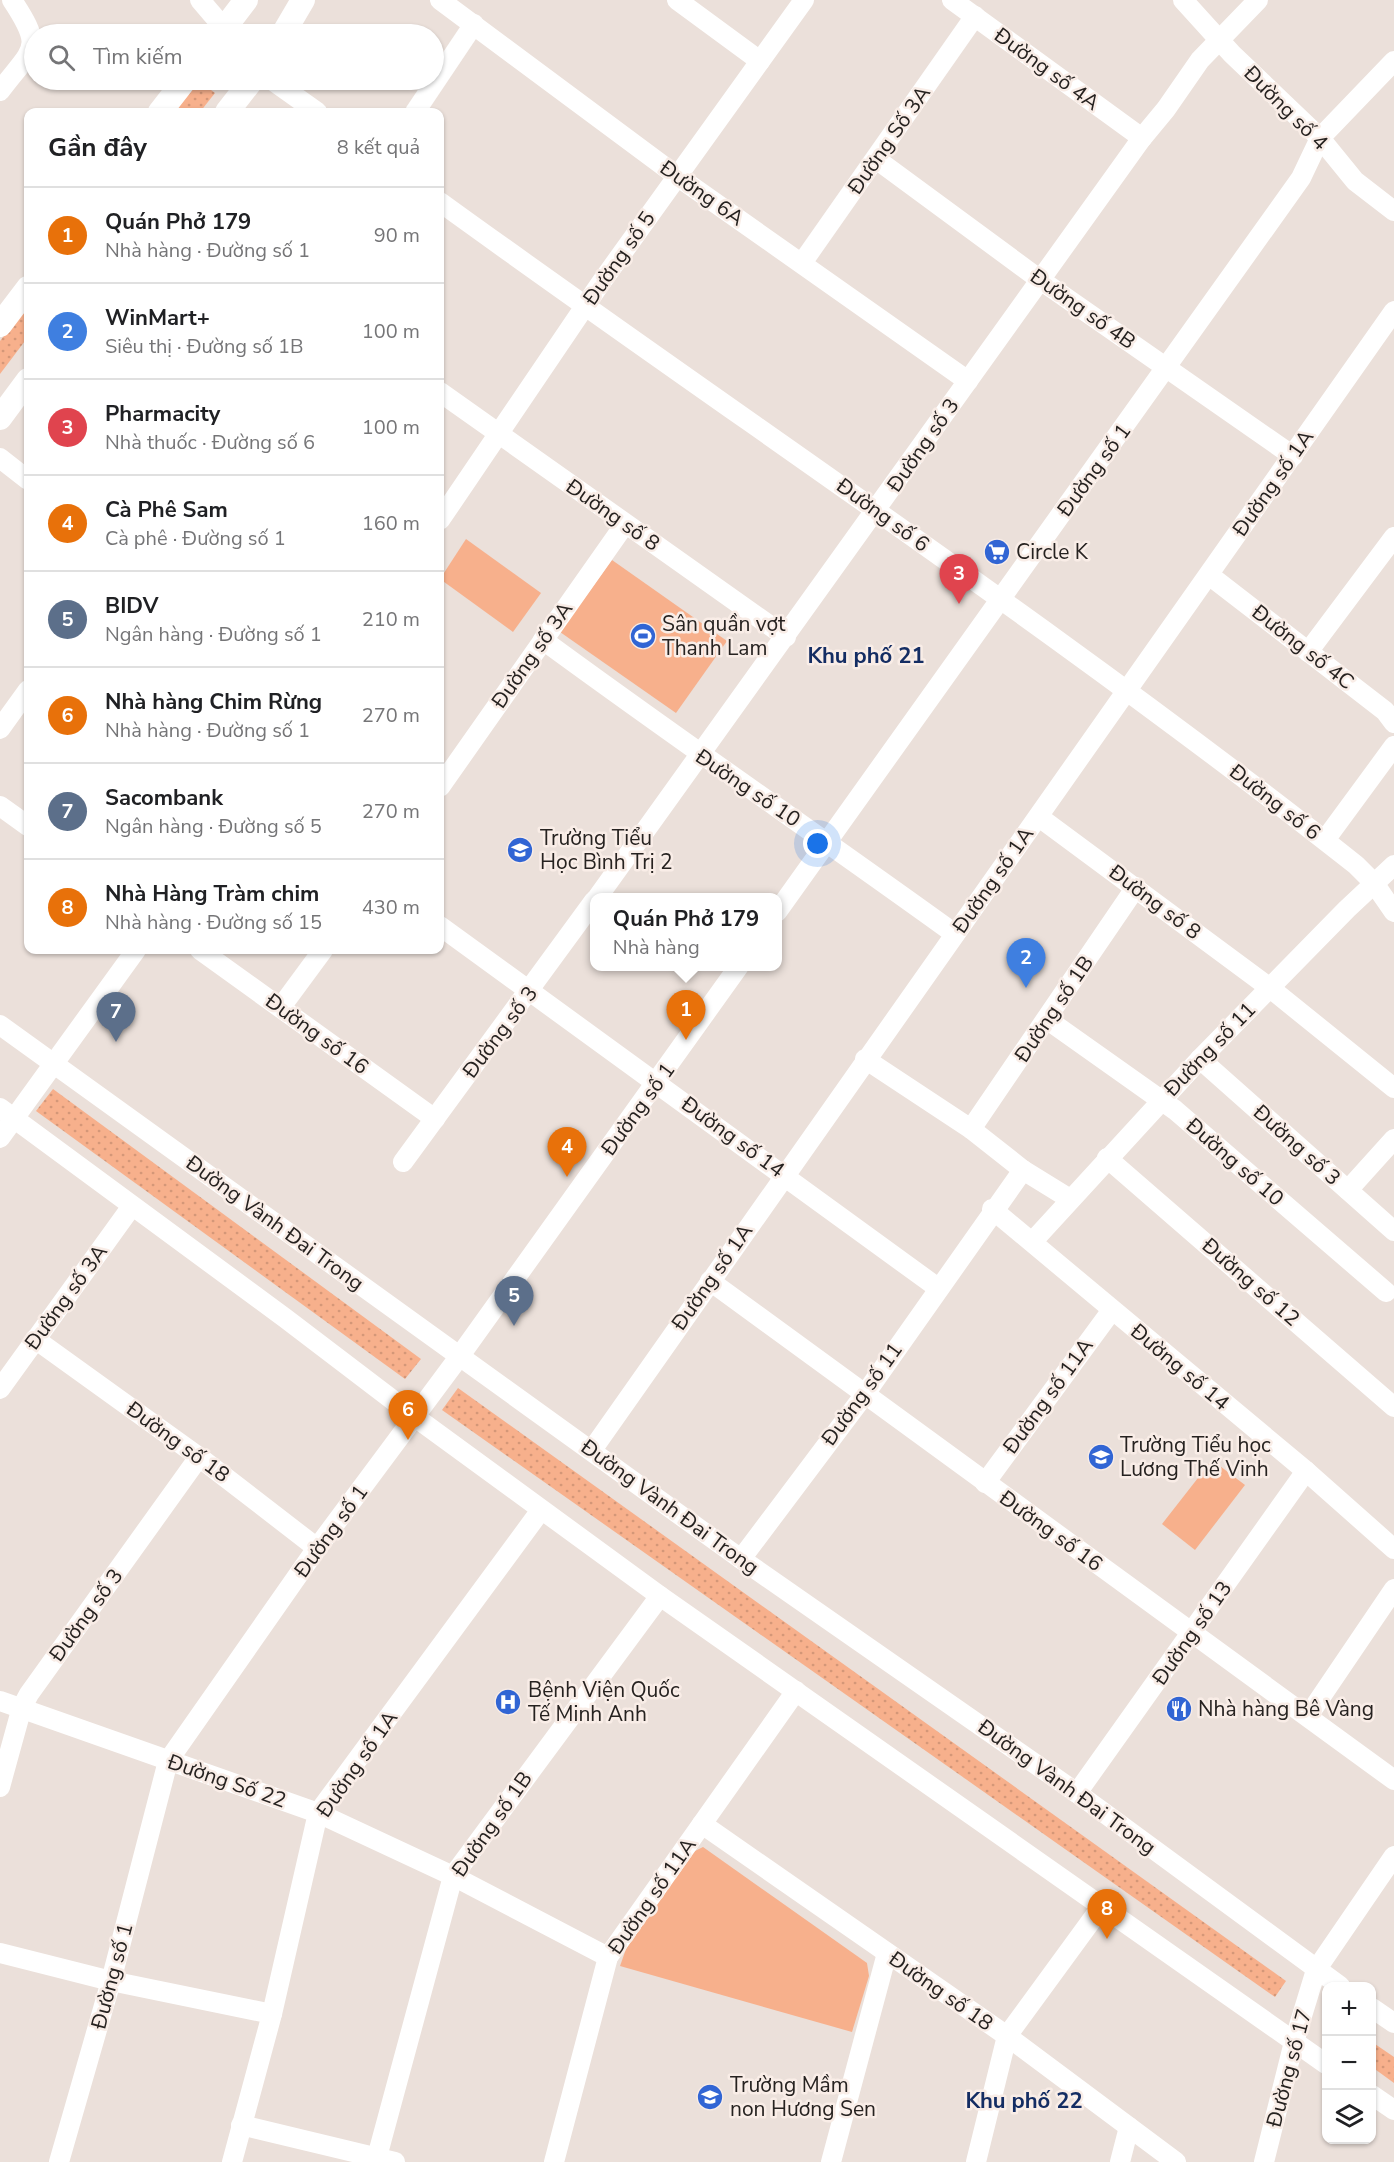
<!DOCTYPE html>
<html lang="vi">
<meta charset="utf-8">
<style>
:root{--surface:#fff;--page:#f6f6f6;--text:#202124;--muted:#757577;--line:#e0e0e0;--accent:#3165d4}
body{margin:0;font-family:"Nunito Sans",sans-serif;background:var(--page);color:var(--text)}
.controls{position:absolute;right:18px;bottom:18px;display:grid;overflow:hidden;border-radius:12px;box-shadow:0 2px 4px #0004}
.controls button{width:54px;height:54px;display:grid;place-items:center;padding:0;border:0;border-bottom:2px solid var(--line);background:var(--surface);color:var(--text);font:30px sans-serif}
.you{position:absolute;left:818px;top:844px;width:21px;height:21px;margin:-15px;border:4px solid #fff;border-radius:50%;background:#1a73e8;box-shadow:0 0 0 9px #1a73e833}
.badge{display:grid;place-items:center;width:39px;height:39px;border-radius:50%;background:var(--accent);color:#fff;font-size:20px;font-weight:700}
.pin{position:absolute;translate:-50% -50px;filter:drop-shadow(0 2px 3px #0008)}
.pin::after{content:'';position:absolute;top:32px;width:21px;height:18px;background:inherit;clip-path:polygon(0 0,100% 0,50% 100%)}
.popup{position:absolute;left:590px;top:893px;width:192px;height:78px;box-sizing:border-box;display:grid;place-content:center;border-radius:12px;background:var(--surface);filter:drop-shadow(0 2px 4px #0005);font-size:20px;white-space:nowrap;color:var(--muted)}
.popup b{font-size:22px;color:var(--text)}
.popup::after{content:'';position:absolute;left:50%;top:100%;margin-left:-12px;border:12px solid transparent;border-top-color:var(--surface)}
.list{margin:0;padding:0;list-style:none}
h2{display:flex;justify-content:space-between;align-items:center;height:78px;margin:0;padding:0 24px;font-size:26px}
h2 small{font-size:20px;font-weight:400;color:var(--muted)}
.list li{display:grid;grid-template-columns:39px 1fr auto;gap:18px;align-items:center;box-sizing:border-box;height:96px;padding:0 24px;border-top:2px solid var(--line)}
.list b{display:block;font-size:22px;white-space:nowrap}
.list p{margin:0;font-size:20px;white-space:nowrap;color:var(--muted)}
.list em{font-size:20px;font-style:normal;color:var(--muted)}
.icon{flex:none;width:33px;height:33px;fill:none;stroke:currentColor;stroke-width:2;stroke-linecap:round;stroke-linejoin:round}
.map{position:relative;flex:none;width:1394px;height:2162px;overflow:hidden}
.search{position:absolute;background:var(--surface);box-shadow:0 2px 4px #0004;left:24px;top:24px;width:420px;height:66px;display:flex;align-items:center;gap:15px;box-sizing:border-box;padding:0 21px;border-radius:33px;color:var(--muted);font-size:22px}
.panel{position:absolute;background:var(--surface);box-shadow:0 2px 4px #0004;left:24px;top:108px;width:420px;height:846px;border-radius:12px}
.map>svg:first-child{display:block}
.grass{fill:url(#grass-dots)}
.park{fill:#f7b08c}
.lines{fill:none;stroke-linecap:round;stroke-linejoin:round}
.minor{stroke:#fff;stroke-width:20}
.major{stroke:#fff;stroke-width:24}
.labels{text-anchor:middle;stroke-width:5;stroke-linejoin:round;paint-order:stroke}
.street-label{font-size:21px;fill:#262220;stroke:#f9ede7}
.poi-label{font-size:21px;fill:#262220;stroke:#f9ede7;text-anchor:start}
.neighbourhood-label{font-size:22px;font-weight:bold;fill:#142d63;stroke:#f9ede7}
</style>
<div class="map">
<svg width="1394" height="2162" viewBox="0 0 1394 2162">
<defs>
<pattern id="grass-dots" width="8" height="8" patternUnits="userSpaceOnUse" patternTransform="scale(1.5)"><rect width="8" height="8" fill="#f7b08c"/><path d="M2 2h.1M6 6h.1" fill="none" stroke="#d49778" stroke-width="1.8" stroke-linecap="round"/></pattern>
</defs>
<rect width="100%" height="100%" fill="#ebe0da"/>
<g class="grass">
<polygon points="199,81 215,93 200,112 175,112"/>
<polygon points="28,304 28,337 0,374 0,341"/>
<polygon points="53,1089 421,1359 405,1379 36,1111"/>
<polygon points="458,1388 1286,1981 1275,1997 442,1410"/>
<polygon points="1372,2042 1394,2057 1394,2083 1372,2067"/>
</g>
<g class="park">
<polygon points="466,539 541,593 513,632 440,579"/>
<polygon points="612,560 727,641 676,713 560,632"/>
<polygon points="1212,1460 1245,1485 1195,1550 1162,1524"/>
<polygon points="703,1847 867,1963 869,1976 852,2032 620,1966 626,1949 693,1852"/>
</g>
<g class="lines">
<g class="minor">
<polyline points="200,0 229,34"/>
<polyline points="440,0 677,176 968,381"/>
<polyline points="677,0 760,61"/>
<polyline points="952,0 1142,138"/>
<polyline points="1183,0 1232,54 1320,138 1355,181 1394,211"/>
<polyline points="272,80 317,112"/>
<path d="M0,91C33,47 45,50 12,0"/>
<polyline points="415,112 474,24"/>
<polyline points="876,159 1039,279 1293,456"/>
<path d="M440,202C745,423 1060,631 1356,865L1374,883L1394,912"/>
<polyline points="802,263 975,16"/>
<polyline points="440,392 786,637"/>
<polyline points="0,458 28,480"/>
<polyline points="440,520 600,284 804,0"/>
<polyline points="1209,575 1385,711 1394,723"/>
<path d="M543,640C679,740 818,835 955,934"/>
<polyline points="1308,652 1394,537"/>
<polyline points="0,729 28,690"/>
<polyline points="440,787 625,524"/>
<polyline points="0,806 28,826"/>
<polyline points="1039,817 1270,988 1394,1088"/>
<polyline points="1325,840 1394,746"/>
<polyline points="597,898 1142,138 1166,109 1200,60 1258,0"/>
<polyline points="777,912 1301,178 1320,138 1394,61"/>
<polyline points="440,926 938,1288"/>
<polyline points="200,950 435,1119"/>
<polyline points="281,1007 323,950"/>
<polyline points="1048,1020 1175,1110 1386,1292"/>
<polyline points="0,1025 741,1559 1077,1793 1340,1986"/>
<polyline points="865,1059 971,1129 1023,1170 1070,1199"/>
<polyline points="1200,1059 1394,1231"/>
<polyline points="0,1108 285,1318 415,1417 660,1596 1326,2064"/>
<polyline points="971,1129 1136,887"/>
<polyline points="0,1138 136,950"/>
<polyline points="1107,1158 1394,1407"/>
<polyline points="403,1162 594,901"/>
<polyline points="1348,1190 1394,1139"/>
<polyline points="992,1209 1306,1471 1394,1549"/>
<polyline points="1033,1241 1200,1059 1347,909 1394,865"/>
<polyline points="710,1281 1394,1780"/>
<polyline points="35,1339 199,1457 317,1548"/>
<polyline points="0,1389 132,1206"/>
<polyline points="592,1450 1394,311"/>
<polyline points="985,1483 1112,1310"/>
<polyline points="741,1559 865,1394 1023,1170"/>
<polyline points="0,1701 318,1813 453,1876 608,1957"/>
<polyline points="1308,1716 1394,1589"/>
<polyline points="0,1787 22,1707 29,1694 199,1457"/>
<polyline points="1077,1793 1306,1471"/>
<polyline points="702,1824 1007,2036 1176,2162"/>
<polyline points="0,1953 111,1981 272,2014"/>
<polyline points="1372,2008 1394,2023"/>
<polyline points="1372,2095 1394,2110"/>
<polyline points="241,2125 395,2162"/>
<polyline points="377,2157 453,1876 660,1596"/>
<polyline points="59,2162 111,1981 168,1761 317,1548 459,1357 739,966"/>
<polyline points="232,2162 272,2014 318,1813 541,1510"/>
<polyline points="554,2162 608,1957 796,1691"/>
<polyline points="831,2162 887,1953"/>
<polyline points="976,2162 1007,2036 1102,1906"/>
<polyline points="1120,2162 1129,2127"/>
<polyline points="1264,2162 1294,2042 1316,1970 1394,1856"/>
</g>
<g class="major">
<polyline points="220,34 246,0"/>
<polyline points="283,34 303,0"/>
<polyline points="160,112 185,80"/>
<polyline points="227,112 252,80"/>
<polyline points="0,325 28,288"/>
<polyline points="0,418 28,380"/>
</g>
</g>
<defs>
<g id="supermarket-disc" transform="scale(1.35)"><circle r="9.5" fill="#3165d4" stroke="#f9ede7"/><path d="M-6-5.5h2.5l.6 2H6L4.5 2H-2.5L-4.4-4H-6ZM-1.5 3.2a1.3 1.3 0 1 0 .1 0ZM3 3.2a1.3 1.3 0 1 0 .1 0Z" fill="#fff"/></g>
<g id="stadium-disc" transform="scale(1.35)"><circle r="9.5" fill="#3165d4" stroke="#f9ede7"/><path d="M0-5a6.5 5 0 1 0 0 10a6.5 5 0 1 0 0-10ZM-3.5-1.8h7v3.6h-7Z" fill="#fff"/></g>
<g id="school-disc" transform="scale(1.35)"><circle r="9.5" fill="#3165d4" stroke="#f9ede7"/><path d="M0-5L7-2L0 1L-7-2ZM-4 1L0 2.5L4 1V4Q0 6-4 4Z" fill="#fff"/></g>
<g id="hospital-disc" transform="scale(1.35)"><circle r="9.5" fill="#3165d4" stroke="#f9ede7"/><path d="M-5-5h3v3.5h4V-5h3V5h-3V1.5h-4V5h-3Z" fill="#fff"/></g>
<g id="restaurant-disc" transform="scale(1.35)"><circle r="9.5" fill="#3165d4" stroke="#f9ede7"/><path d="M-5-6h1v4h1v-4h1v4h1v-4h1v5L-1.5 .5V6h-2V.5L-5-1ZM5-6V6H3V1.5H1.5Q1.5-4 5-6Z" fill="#fff"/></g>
</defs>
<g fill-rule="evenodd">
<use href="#supermarket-disc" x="997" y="552"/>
<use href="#stadium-disc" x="643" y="636"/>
<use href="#school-disc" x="520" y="850"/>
<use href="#school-disc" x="1101" y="1457"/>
<use href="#hospital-disc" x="508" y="1702"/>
<use href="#restaurant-disc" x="1179" y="1709"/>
<use href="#school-disc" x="710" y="2097"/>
</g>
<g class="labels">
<g class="street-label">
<text transform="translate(1047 69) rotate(36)" y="7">Đường số 4A</text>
<text transform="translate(1286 108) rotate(45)" y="7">Đường số 4</text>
<text transform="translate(889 140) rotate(-55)" y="7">Đường Số 3A</text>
<text transform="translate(702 193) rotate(35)" y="7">Đường 6A</text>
<text transform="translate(619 258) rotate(-55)" y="7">Đường số 5</text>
<text transform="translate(1083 309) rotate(35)" y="7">Đường số 4B</text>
<text transform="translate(923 445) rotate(-55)" y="7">Đường số 3</text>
<text transform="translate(1094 470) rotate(-54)" y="7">Đường số 1</text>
<text transform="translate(1273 483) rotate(-55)" y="7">Đường số 1A</text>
<text transform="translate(613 515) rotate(35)" y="7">Đường số 8</text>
<text transform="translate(883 515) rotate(36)" y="7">Đường số 6</text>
<text transform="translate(1303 647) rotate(38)" y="7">Đường số 4C</text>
<text transform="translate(532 655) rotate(-55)" y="7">Đường số 3A</text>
<text transform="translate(748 788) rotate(34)" y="7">Đường số 10</text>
<text transform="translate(1275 802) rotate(38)" y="7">Đường số 6</text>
<text transform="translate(993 880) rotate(-55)" y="7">Đường số 1A</text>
<text transform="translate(1155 902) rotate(37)" y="7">Đường số 8</text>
<text transform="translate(1054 1009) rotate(-56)" y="7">Đường số 1B</text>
<text transform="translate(500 1032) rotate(-53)" y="7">Đường số 3</text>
<text transform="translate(317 1034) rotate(36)" y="7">Đường số 16</text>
<text transform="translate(1210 1049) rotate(-46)" y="7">Đường số 11</text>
<text transform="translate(638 1109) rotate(-54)" y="7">Đường số 1</text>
<text transform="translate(733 1137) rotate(36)" y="7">Đường số 14</text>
<text transform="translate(1297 1145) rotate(42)" y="7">Đường số 3</text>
<text transform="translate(1235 1162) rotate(41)" y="7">Đường số 10</text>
<text transform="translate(275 1223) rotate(36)" y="7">Đường Vành Đai Trong</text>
<text transform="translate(712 1277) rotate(-55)" y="7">Đường số 1A</text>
<text transform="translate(1251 1282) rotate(41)" y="7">Đường số 12</text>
<text transform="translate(66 1297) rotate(-54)" y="7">Đường số 3A</text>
<text transform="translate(1180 1367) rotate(40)" y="7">Đường số 14</text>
<text transform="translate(862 1394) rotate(-54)" y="7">Đường số 11</text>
<text transform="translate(1048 1396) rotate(-54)" y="7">Đường số 11A</text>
<text transform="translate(178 1442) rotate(36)" y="7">Đường số 18</text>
<text transform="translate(670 1507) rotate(36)" y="7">Đường Vành Đai Trong</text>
<text transform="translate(331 1531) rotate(-54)" y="7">Đường số 1</text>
<text transform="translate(1051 1531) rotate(36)" y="7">Đường số 16</text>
<text transform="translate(86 1615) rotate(-54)" y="7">Đường số 3</text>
<text transform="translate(1192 1633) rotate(-55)" y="7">Đường số 13</text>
<text transform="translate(357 1764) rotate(-55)" y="7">Đường số 1A</text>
<text transform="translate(227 1781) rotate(19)" y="7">Đường Số 22</text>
<text transform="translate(1067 1787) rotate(36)" y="7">Đường Vành Đai Trong</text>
<text transform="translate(492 1824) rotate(-55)" y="7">Đường số 1B</text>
<text transform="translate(652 1896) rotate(-55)" y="7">Đường số 11A</text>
<text transform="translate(112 1976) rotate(-75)" y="7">Đường số 1</text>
<text transform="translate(941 1991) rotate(35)" y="7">Đường số 18</text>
<text transform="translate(1289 2068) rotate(-75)" y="7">Đường số 17</text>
</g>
<g class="poi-label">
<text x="1016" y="559">Circle K</text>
<text x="662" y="631">Sân quần vợt<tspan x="662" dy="24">Thanh Lam</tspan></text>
<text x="540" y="845">Trường Tiểu<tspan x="540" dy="24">Học Bình Trị 2</tspan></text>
<text x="1120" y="1452">Trường Tiểu học<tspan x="1120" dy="24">Lương Thế Vinh</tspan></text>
<text x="528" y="1697">Bệnh Viện Quốc<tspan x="528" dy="24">Tế Minh Anh</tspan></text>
<text x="1198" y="1716">Nhà hàng Bê Vàng</text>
<text x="730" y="2092">Trường Mầm<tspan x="730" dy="24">non Hương Sen</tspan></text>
</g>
<g class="neighbourhood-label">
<text x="866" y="663">Khu phố 21</text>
<text x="1024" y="2108">Khu phố 22</text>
</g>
</g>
</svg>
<div class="controls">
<button>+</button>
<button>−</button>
<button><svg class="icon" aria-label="layers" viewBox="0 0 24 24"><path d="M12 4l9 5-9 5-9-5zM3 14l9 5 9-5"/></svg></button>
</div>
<div class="you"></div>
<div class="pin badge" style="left:686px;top:1040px;background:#e8710a">1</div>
<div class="popup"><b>Quán Phở 179</b>Nhà hàng</div>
<div class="pin badge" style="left:1026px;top:988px;background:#3f7fe0">2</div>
<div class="pin badge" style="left:959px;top:604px;background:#e0444e">3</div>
<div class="pin badge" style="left:567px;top:1177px;background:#e8710a">4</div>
<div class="pin badge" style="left:514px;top:1326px;background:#5c6f8a">5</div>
<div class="pin badge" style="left:408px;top:1440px;background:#e8710a">6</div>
<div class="pin badge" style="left:116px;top:1042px;background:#5c6f8a">7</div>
<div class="pin badge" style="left:1107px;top:1939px;background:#e8710a">8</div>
<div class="search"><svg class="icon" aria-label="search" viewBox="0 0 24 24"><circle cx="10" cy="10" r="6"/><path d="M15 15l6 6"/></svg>Tìm kiếm</div>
<section class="panel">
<h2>Gần đây<small>8 kết quả</small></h2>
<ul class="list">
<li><span class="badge" style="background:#e8710a">1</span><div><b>Quán Phở 179</b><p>Nhà hàng · Đường số 1</p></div><em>90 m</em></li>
<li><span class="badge" style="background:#3f7fe0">2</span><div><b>WinMart+</b><p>Siêu thị · Đường số 1B</p></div><em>100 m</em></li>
<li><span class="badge" style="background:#e0444e">3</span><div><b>Pharmacity</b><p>Nhà thuốc · Đường số 6</p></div><em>100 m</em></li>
<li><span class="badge" style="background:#e8710a">4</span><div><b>Cà Phê Sam</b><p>Cà phê · Đường số 1</p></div><em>160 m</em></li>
<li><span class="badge" style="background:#5c6f8a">5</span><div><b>BIDV</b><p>Ngân hàng · Đường số 1</p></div><em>210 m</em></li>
<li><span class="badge" style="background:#e8710a">6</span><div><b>Nhà hàng Chim Rừng</b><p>Nhà hàng · Đường số 1</p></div><em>270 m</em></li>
<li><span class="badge" style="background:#5c6f8a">7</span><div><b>Sacombank</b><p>Ngân hàng · Đường số 5</p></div><em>270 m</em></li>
<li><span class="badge" style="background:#e8710a">8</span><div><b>Nhà Hàng Tràm chim</b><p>Nhà hàng · Đường số 15</p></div><em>430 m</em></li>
</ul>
</section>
</div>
